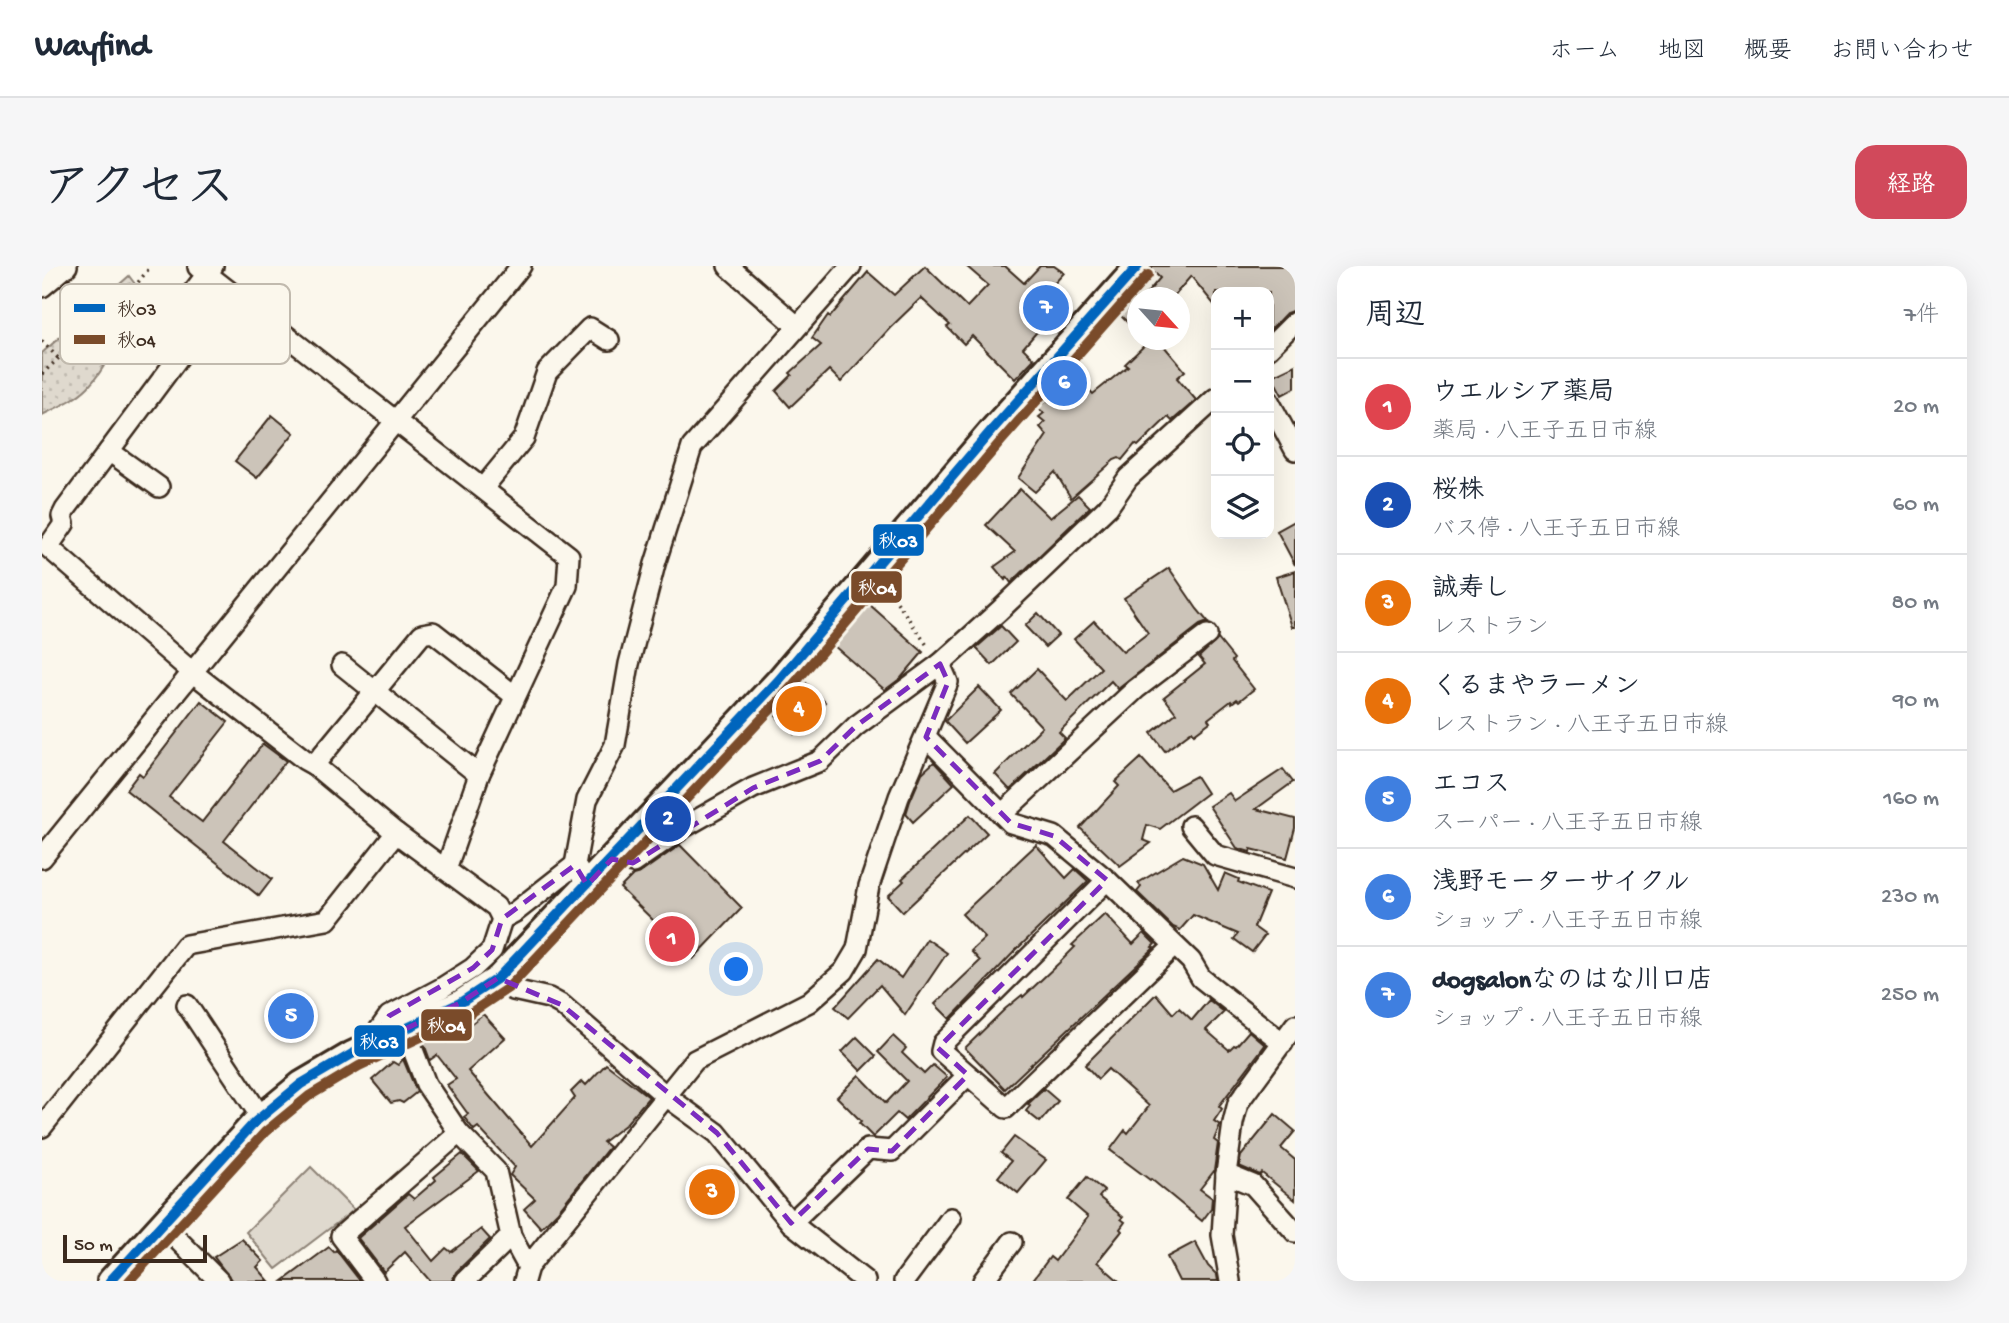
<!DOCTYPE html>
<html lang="ja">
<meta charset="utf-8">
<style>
:root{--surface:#fff;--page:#f6f6f7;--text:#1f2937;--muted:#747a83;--line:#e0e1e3;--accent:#d1495b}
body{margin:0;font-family:"Gochi Hand","Klee One",sans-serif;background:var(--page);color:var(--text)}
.controls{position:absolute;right:21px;top:21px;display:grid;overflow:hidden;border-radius:14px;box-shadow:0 7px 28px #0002}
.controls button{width:63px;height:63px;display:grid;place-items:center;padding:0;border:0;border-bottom:2px solid var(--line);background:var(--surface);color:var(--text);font:35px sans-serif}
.compass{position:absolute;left:1085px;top:21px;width:63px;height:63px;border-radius:50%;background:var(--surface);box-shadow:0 7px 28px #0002;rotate:117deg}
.scale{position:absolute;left:21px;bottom:18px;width:144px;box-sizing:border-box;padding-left:7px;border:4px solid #3b2a1e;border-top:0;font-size:19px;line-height:24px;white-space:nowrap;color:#3b2a1e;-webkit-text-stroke:5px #fbf7ec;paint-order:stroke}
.you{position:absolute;left:695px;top:704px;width:24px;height:24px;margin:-18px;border:5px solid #fff;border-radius:50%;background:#1a73e8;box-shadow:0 0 0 10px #1a73e833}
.badge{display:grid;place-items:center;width:46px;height:46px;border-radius:50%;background:var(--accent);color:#fff;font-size:23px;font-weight:700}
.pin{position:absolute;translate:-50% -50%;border:4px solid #fff;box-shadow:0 2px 7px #0006}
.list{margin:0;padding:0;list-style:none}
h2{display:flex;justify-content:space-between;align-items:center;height:91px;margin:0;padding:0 28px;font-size:30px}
h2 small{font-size:23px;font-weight:400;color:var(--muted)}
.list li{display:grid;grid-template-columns:46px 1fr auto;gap:21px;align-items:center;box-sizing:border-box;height:98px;padding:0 28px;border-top:2px solid var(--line)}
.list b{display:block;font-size:26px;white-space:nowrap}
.list p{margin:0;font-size:23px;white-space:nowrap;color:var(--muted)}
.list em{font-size:23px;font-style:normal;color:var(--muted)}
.icon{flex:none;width:38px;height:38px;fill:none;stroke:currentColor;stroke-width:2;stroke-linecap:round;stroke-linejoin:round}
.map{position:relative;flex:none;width:1253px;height:1015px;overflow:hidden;border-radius:21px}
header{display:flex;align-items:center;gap:42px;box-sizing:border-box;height:98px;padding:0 35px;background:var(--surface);border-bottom:2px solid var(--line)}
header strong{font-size:33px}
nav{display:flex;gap:38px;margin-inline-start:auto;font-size:24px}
.intro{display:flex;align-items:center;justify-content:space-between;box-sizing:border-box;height:168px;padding:0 42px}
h1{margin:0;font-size:49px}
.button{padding:18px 32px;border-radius:21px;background:var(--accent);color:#fff;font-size:24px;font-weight:700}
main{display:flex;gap:42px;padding:0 42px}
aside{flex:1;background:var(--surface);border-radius:21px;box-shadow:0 7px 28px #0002}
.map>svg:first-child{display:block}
.grass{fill:#dfd9ce;stroke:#8d8276;stroke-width:2}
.park{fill:url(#park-dots);stroke:#8d8276;stroke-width:2}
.building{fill:#ccc4b9;stroke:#3b2a1e;stroke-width:2}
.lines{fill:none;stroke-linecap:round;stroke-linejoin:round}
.minor-casing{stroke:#3b2a1e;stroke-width:24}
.major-casing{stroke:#3b2a1e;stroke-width:30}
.path{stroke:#3b2a1e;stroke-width:3.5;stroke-dasharray:2 5;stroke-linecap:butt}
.minor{stroke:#fbf7ec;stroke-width:19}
.major{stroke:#fbf7ec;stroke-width:24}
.bus-1-casing{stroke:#fbf7ec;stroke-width:16}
.bus-2-casing{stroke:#fbf7ec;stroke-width:16}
.bus-1{stroke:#0065bd;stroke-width:10}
.bus-2{stroke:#7a4b2a;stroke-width:10}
.marked{fill:none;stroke:#7b2cbf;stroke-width:5;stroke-dasharray:14 9;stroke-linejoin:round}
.key{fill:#fbf7ec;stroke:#c1baae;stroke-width:2}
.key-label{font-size:19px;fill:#3b2a1e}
.line-badge{stroke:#fbf7ec;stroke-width:2.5}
.badge-label{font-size:19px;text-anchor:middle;font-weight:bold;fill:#fff}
</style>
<header>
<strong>Wayfind</strong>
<nav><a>ホーム</a><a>地図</a><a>概要</a><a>お問い合わせ</a></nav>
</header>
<div class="intro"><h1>アクセス</h1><a class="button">経路</a></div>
<main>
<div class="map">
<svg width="1253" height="1015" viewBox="0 0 1253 1015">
<defs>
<pattern id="park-dots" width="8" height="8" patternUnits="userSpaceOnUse" patternTransform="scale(1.75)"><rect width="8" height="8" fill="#dfd9ce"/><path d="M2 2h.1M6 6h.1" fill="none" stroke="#c0bab0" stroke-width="1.8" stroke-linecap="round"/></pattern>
</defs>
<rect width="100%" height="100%" fill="#fbf7ec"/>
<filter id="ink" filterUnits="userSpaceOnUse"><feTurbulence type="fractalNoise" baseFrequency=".0143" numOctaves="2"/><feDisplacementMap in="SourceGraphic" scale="14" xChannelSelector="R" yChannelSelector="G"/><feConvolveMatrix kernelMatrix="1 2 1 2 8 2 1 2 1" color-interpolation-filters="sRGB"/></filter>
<g filter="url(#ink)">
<polygon class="grass" points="269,901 312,944 234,1003 204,966"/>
<path class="park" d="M87,10L99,26C84,55 69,97 46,121C33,134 16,141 0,149V87Z"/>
<g class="building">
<polygon points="883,0 925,41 946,19 924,0 963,0 982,17 998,0 1012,0 1022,7 1009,21 1024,32 981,82 992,93 973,113 930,70 922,78 905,61 908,59 879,32 848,62 799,116 787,104 748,141 734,125 750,109 748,107 779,79 770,72 786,49 788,51 826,6 852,29"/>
<polygon points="1110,0 1245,0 1253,11 1253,44 1244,47 1227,65 1227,26 1174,26 1174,41 1149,10 1130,32 1101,32 1118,12 1110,4"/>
<polygon points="1096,23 1096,67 1075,46"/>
<polygon points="1108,74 1117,74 1143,105 1135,112 1154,134 1130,155 1126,151 1096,180 1093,178 1080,194 1077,192 1072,194 1029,232 1013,206 993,226 976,212 1005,169 998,161 1003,156 997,151 1002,147 996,142 1014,128 1008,121 1024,104 1026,102 1051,128 1086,100 1083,98"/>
<polygon points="1253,99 1253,122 1240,129 1230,110"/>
<polygon points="230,149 252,167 215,212 193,195"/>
<polygon points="978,223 1008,252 1036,229 1048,241 969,317 965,311 963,314 952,301 973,286 944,259"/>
<polygon points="1253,255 1253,299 1235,265"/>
<polygon points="1127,302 1155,343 1166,356 1158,359 1076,423 1069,415 1017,466 1023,472 968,524 953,508 1000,461 969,428 995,403 1025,435 1059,402 1032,373 1052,355 1081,386 1106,367 1082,332"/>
<polygon points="1253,305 1253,361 1250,361 1234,311"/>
<polygon points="828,339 881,386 859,412 843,424 792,380"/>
<polygon points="996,347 1016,369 1003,381 983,360"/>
<polygon points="959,360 974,376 950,399 934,382"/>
<polygon points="1176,373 1192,393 1190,395 1212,423 1197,435 1195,433 1190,437 1189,435 1166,453 1168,456 1152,468 1150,465 1123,485 1109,467 1134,447 1122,431 1163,398 1157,391"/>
<polygon points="764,417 783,436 752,468 734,450 739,445 735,442 746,431 747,433"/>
<polygon points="937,421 959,444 923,477 903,455"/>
<polygon points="159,435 186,456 127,531 160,556 221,478 244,495 182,575 230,613 217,630 84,524 97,507 101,510"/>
<polygon points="1099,492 1128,524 1154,510 1165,527 1118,563 1105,559 1101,574 1109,577 1078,600 1038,562 1077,520 1073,516"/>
<polygon points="892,496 912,518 871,556 864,548 868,535 880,507"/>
<polygon points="1241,503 1251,516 1214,543 1253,553 1253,562 1245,592 1209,583 1208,586 1195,582 1167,540 1187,527 1193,535"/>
<polygon points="928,549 945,567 861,646 846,630 862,615 860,613"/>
<polygon points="638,579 700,642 651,693 578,622 591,609 598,607"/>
<polygon points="994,579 1024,612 1033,603 1046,615 973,685 908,753 893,738 938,695 929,685 943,672 920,648"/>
<polygon points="1141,590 1161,598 1176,624 1183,607 1197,613 1196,616 1226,627 1212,661 1223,669 1210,686 1192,673 1196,668 1151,649 1138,664 1131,661 1095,626 1099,621 1096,617"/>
<polygon points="1063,648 1091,678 1102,667 1113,678 1110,681 1112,682 963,823 923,782 963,743 980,729 981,731 1017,697 1033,681 1030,679"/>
<polygon points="885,673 905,687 863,749 838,719 806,752 793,741 836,693 859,712"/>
<polygon points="1114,728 1131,748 1137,742 1150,754 1167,734 1182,746 1164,764 1187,784 1192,779 1194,780 1207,765 1223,779 1177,840 1180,843 1172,855 1178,859 1172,874 1176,877 1172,905 1158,923 1170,932 1169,943 1160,955 1109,913 1108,914 1068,884 1083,864 1086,867 1107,840 1066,803 1056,813 1043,799"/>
<polygon points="441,748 463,772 426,805 490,880 533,832 529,826 540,815 544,819 564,798 607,831 583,859 561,876 567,881 515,946 499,962 482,943 493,933 468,909 473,901 436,861 432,864 422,851 426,848 405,819 414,813 395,789 388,794 381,775 399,764 405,776"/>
<polygon points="851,770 864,782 860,787 882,808 891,799 905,811 863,854 855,847 831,871 817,857 819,855 795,831 817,809 844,837 865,815 836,786"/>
<polygon points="815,771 834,790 819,805 800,786"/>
<polygon points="361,793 375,826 361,837 357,835 349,837 330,814 351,796 356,799"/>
<polygon points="1002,823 1016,835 998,856 984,845 988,840 986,838"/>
<polygon points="1233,848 1253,865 1239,882 1253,894 1253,934 1220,907 1218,909 1197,900 1199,890"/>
<polygon points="972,871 1004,894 976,927 956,911 969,895 959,887"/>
<polygon points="420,888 437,905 363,960 391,995 404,982 409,986 439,963 448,973 414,1006 410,1015 388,1015 363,986 342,1006 316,972 366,928 372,933 394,914 392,911"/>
<polygon points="672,905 691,922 673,942 653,925"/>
<polygon points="1045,911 1062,925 1057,931 1081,951 1079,953 1083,956 1078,963 1080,965 1055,996 1077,1015 990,1015 1008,991 1013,995 1046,951 1026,934"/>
<polygon points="200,973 221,995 215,1001 227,1015 190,1015 172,991"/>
<polygon points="1153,976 1166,1000 1175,1009 1176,1015 1137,1015 1125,991"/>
<polygon points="287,981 292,986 294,984 318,1015 241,1015"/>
</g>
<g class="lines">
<g class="minor-casing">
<g id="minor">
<polyline points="171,0 128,56 148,76 23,244 20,250 22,258 6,281 150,406 263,494 272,499 354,567 454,641 460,653 450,684 431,702 398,723 347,750 325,781"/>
<polyline points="686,0 755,60"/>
<polyline points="156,1 527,290 525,320 437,509 404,603"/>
<polyline points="0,21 25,0"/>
<polyline points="1227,82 1253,56"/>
<polyline points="1227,135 1253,184"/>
<polyline points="67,185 117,221"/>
<polyline points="441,222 482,172 505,106 548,62 567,74"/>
<polyline points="300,399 437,509"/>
<polyline points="884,471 969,557 1012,570 1065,614 1149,695 1159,712 1241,777"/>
<polyline points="272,499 380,368 391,366 473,430"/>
<polyline points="960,548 1094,423 1165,369"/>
<polyline points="1149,560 1173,589 1253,612"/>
<polyline points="0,592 479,0"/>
<polyline points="570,593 591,597 644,560 711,522 778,495 814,460 898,398 957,345 1066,241 1086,212 1174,132"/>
<polyline points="1065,614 901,777 899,785 964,842 1132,680"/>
<polyline points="545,619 533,599 545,534 573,479 587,398 613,298 650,181 809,0"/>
<polyline points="460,653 473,646 533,599"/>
<polyline points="456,712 471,724 507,732 520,739 624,830 675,867 749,957 823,1015"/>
<polyline points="145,739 219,851"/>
<polyline points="363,763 384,818 417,867"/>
<polyline points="0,861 144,679 285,654 354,567"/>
<polyline points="1184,908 1211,919 1253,966"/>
<polyline points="749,957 826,883 850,885 926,809"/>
<polyline points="120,958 177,1015"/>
<polyline points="333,1015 299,970 417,867 454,905 469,970 486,1001"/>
<polyline points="423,1015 469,970"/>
<polyline points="482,1015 486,1001 653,794 767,736 802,705 815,683 827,620 857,531 906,416 898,398"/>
<polyline points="862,1015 909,952"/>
<polyline points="941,1015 970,976"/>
<polyline points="1188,1015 1180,969 1184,908 1191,857 1196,837 1253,759"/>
</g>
</g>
<g class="major-casing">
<polyline id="major" points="68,1015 213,856 259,818 310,788 418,737 456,712 736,415 949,165 1096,0"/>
</g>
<g class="path">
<polyline points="0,75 17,93"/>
<polyline points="0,108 94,19 109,0"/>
<polyline points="843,319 887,382"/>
</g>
<use href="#minor" class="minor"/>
<use href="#major" class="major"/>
<g class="bus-1-casing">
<polyline id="bus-1" points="68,1015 213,856 259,818 310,788 418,737 456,712 736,415 949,165 1096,0"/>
</g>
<g class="bus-2-casing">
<polyline id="bus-2" points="87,1015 223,866 267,830 317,800 424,750 466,722 746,425 960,174 1106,9"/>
</g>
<use href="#bus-1" class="bus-1"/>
<use href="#bus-2" class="bus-2"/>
</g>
</g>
<path class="marked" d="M898,398L906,416L884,471L969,557L1012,570L1065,614L896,782L926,809L850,885L826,883L749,957L675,867L520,739L456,712L418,737L325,781L347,750L431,702L450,684L460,653L533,599L545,619L570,593L591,597L711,522L778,495L814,460Z"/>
<rect x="18" y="18" width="230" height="80" rx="10" class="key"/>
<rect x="32" y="38" width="31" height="8" fill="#0065bd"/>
<rect x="32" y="69" width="31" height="9" fill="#7a4b2a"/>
<g class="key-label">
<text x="75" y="49">秋03</text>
<text x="75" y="80">秋04</text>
</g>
<g class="line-badge">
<rect x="830" y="257" width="53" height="34" rx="7" fill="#0065bd"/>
<rect x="808" y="304" width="53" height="34" rx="7" fill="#7a4b2a"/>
<rect x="378" y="742" width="53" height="34" rx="7" fill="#7a4b2a"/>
<rect x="311" y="758" width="53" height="34" rx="7" fill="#0065bd"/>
</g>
<g class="badge-label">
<text x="856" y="281">秋03</text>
<text x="835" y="328">秋04</text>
<text x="404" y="766">秋04</text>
<text x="337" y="782">秋03</text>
</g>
</svg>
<div class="controls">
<button>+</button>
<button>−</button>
<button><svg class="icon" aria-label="locate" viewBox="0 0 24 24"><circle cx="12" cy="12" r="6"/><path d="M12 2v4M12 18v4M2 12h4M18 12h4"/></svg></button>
<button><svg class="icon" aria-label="layers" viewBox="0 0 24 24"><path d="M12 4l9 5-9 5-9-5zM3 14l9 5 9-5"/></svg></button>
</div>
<svg class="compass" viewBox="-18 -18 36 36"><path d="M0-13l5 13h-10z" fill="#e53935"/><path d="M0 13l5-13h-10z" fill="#747a83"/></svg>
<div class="scale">50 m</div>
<div class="you"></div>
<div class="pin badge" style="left:630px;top:673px;background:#e0444e">1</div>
<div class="pin badge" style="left:626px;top:553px;background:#1a4fb4">2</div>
<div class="pin badge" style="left:670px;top:926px;background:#e8710a">3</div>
<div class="pin badge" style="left:757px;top:443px;background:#e8710a">4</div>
<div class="pin badge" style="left:249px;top:750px;background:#3f7fe0">5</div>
<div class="pin badge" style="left:1022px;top:117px;background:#3f7fe0">6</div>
<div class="pin badge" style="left:1004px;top:42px;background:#3f7fe0">7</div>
</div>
<aside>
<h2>周辺<small>7件</small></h2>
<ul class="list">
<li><span class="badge" style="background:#e0444e">1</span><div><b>ウエルシア薬局</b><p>薬局 · 八王子五日市線</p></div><em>20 m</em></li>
<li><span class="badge" style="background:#1a4fb4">2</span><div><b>桜株</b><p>バス停 · 八王子五日市線</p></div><em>60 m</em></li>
<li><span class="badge" style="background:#e8710a">3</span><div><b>誠寿し</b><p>レストラン</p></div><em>80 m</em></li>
<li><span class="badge" style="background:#e8710a">4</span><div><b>くるまやラーメン</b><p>レストラン · 八王子五日市線</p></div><em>90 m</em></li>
<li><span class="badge" style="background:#3f7fe0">5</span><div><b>エコス</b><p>スーパー · 八王子五日市線</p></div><em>160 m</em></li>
<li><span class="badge" style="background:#3f7fe0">6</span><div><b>浅野モーターサイクル</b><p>ショップ · 八王子五日市線</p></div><em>230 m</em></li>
<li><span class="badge" style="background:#3f7fe0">7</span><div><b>dogsalonなのはな川口店</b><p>ショップ · 八王子五日市線</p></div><em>250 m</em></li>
</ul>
</aside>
</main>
